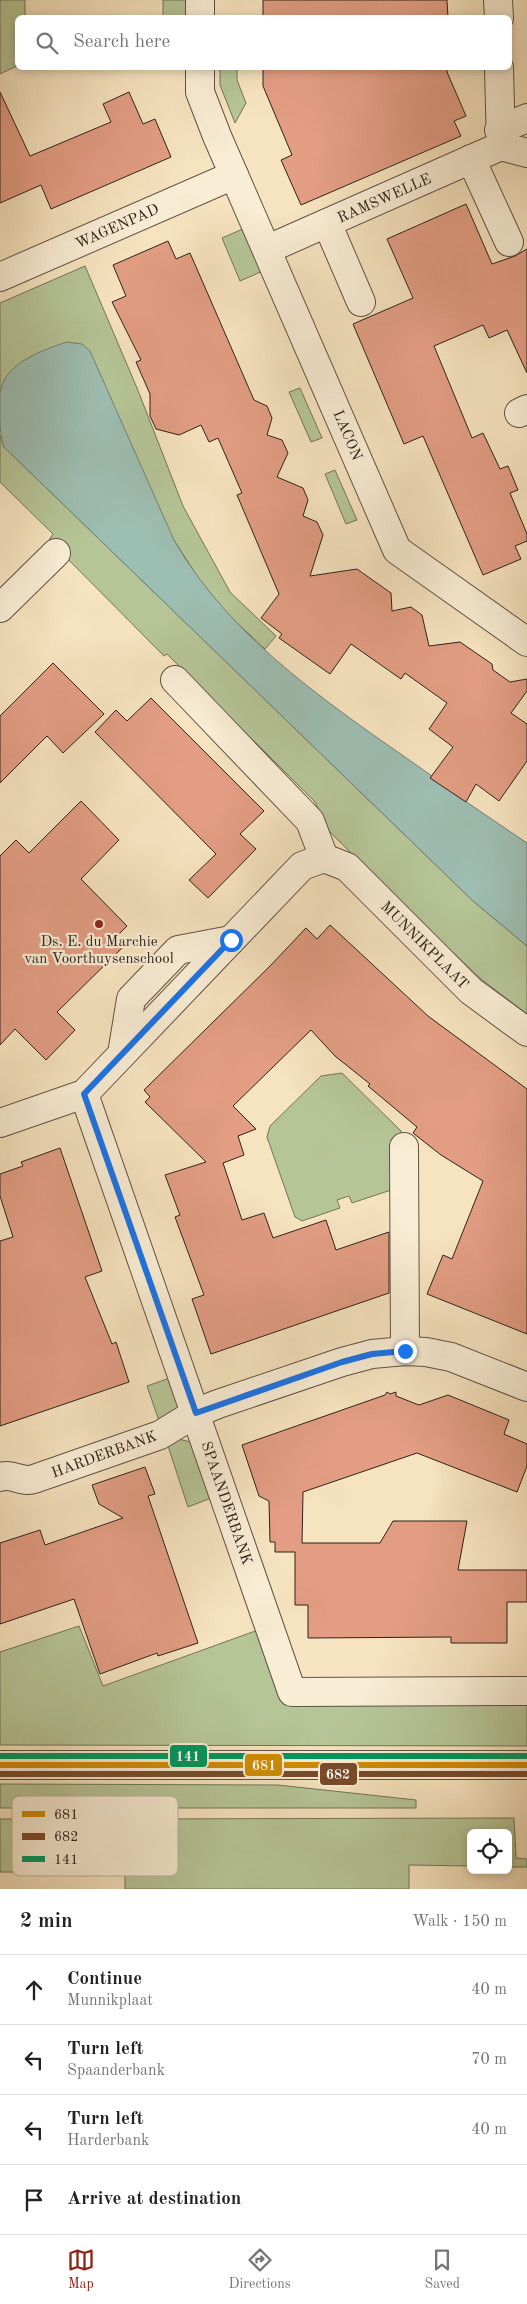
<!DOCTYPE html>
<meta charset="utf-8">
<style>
:root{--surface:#fff;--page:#f2f2f2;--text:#222;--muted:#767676;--line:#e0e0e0;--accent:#8f2418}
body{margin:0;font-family:"Old Standard TT",serif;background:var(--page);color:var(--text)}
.controls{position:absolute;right:15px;bottom:15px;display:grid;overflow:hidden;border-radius:8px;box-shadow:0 2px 8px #0003}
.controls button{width:45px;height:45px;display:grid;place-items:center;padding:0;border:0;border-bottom:1px solid var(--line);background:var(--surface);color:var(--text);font:25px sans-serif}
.stop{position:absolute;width:15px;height:15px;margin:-11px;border:4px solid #1a73e8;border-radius:50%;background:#fff}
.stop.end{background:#1a73e8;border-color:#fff;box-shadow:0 1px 5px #0008}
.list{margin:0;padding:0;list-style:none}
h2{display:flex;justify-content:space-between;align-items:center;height:65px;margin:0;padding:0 20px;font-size:21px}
h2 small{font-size:16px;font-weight:400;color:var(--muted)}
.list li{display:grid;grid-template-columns:32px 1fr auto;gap:15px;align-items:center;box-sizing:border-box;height:70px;padding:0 20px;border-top:1px solid var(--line)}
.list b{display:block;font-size:19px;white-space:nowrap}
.list p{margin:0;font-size:16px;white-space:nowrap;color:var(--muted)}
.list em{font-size:16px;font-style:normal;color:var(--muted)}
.icon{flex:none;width:28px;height:28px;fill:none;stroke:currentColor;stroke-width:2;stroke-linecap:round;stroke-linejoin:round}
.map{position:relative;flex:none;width:527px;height:1889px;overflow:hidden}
.search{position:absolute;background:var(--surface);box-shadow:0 2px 8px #0003;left:15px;right:15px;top:15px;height:55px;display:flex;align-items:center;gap:12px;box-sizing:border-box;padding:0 18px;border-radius:8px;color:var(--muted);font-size:19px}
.sheet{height:345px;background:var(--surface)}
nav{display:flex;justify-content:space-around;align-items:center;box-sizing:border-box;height:70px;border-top:1px solid var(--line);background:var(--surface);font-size:14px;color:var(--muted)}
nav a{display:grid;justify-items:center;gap:2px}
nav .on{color:var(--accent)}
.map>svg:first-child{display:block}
.green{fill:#b6c597;stroke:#727459}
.water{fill:#9dbeb2;stroke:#718076}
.building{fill:#e29d83;stroke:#2e221b}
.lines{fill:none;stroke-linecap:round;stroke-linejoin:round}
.minor-casing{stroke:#605244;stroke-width:30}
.minor{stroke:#f9edd5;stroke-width:28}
.bus-1-casing{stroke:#f9edd5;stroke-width:10}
.bus-2-casing{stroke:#f9edd5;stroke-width:10}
.bus-3-casing{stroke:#f9edd5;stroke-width:10}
.bus-1{stroke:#cf8c05;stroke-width:6}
.bus-2{stroke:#7a4b2a;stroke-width:6}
.bus-3{stroke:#00965e;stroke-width:6}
.route{stroke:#1a73e8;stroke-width:6}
.poi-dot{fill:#8f2418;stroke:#f9edd5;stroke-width:2}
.labels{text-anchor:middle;stroke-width:4.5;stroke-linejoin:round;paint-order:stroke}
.street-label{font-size:15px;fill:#2e221b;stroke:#f9edd5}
.poi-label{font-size:15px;fill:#2e221b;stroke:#f9edd5}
.key{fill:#f9edd5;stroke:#bcb09d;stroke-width:1}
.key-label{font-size:14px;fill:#2e221b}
.line-badge{stroke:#f9edd5;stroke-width:2}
.badge-label{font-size:14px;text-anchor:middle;font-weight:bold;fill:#fff}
</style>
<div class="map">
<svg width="527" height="1889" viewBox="0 0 527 1889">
<rect width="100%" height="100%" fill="#f6e3bf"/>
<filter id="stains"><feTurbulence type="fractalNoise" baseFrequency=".004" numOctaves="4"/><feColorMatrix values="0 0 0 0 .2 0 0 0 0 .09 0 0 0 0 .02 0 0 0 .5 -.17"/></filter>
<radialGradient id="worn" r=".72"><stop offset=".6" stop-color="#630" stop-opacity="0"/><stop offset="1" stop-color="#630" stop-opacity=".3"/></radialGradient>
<g class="green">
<polygon points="0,0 25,0 25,17 18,18 17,66 0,74"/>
<rect x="163" y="0" width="24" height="17"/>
<polygon points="220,68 237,68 237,80 246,103 235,123 220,85"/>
<polygon points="245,228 263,271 240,281 222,238"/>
<polygon points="85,266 137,388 183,506 230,592 276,636 265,649 222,609 204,587 174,540 4,382 0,392 0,303"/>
<polygon points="300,388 322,438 311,442 289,392"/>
<polygon points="0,435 4,447 473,901 527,946 527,1014 481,979 411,913 328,830 315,802 167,654 164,656 49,540 53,534 0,482"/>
<polygon points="335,470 357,520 346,524 325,474"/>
<polygon points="342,1073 401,1131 400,1187 352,1203 349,1196 337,1200 340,1208 302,1221 295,1217 267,1137 270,1126 321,1076"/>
<polygon points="170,1378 179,1407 159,1421 147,1386"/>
<polygon points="178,1439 191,1442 211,1498 188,1507 167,1443"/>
<polygon points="79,1626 103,1686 258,1630 283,1704 527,1704 527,1746 0,1745 0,1652"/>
<polygon points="0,1784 278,1785 416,1800 416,1808 0,1808"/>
<polygon points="514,1818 516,1858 527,1859 527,1867 508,1867 508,1833 471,1833 471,1866 409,1865 409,1889 125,1889 125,1819"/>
<polygon points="0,1819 116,1819 117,1873 0,1872"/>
</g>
<path class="water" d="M67,342L82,344L90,351L174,540C233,643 337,709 432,776L431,778L527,843V946L473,901L4,447C0,435 0,425 0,413C0,406 0,399 0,393C4,363 43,350 67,342Z"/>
<g class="building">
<polygon points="263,0 447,0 448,18 263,18"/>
<polygon points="263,68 447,68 447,72 466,116 454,121 461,136 301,205 281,160 292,155 263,86"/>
<polygon points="0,92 30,156 111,122 103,104 129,92 143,124 155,119 171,157 51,209 41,185 0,203"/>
<polygon points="466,204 492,264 515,256 527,249 527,373 507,330 489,338 483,325 434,346 472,438 483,433 500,469 508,466 518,490 510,493 527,534 527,541 515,546 521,559 483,575 423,436 404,444 353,324 413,298 387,239"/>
<polygon points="168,241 176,259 190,253 254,400 267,406 272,418 267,435 282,440 288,453 277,477 303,488 308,500 303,516 317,522 323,535 310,576 357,569 391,593 392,611 411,607 422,615 429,646 460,642 492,664 493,670 510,682 527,679 527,691 511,713 527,724 527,761 499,801 476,784 466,802 430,778 453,747 429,729 447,703 405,673 401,679 351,644 330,674 279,638 282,634 261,618 279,594 237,495 242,493 218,438 209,442 201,425 179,435 156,429 150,416 150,394 136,362 141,360 112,302 126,296 113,265"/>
<polygon points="53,663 104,714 63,753 47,736 0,783 0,716"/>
<polygon points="151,698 264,811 240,834 256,849 208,898 189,880 216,854 95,732 116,710 127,721"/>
<polygon points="81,801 119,840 81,879 127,926 113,940 122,948 57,1012 75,1030 46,1060 15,1029 0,1045 0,856 16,840 29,853"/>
<polygon points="330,925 428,1016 527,1089 527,1334 427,1294 443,1255 452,1259 483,1181 441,1155 413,1133 417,1127 368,1086 370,1084 335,1056 311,1030 233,1106 256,1129 238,1136 244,1155 223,1163 242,1220 264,1213 273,1238 326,1220 336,1250 389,1232 389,1293 211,1354 192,1299 204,1295 175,1217 180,1215 165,1175 206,1162 145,1102 150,1097 144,1090 270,966 306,928 317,939"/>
<polygon points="60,1148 102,1271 85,1277 112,1344 116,1342 129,1382 0,1426 0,1241 13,1237 0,1196 0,1174 23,1166 21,1162"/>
<polygon points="387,1392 390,1394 396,1392 396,1396 419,1405 448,1395 509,1420 504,1434 527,1444 527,1466 517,1492 417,1453 303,1492 302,1543 380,1543 393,1521 467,1521 458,1570 527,1570 527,1602 507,1602 507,1643 451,1643 451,1637 308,1638 308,1605 295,1605 295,1552 275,1552 275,1542 270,1542 269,1501 259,1496 242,1445 385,1395"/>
<polygon points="145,1467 155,1494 148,1496 198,1643 158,1656 157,1653 100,1674 74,1599 0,1624 0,1543 40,1530 45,1545 123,1518 99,1504 92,1485"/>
</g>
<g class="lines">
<g class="minor-casing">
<g id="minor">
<polyline points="200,0 200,18"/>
<polyline points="498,0 499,18"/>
<polyline points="200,68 200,92 217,136 397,550 527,642"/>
<polyline points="499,68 501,146"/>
<polyline points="499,130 527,118"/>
<polyline points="471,159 509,242"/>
<polyline points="327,223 361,302"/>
<polyline points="268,249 501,146 527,153"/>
<polyline points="0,277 234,175"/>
<polyline points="519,413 527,409"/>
<polyline points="0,608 56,553"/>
<polyline points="175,680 310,821 324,858"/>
<polyline points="122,1054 131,999 178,950 231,940"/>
<polyline points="84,1094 292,1692 527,1691"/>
<polyline points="0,1123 84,1094 302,866 324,858 347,867 471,991 527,1032"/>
<polyline points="404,1147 405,1351"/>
<path d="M0,1477C12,1473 22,1483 34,1479L160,1435L196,1413L218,1404L342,1362L372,1354L405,1351L426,1352L451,1357L527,1387"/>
<polyline points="0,1765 527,1765"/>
</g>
</g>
<use href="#minor" class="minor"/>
<g class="bus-1-casing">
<polyline id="bus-1" points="0,1765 527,1765"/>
</g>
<g class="bus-2-casing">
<polyline id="bus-2" points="0,1774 527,1774"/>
</g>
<g class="bus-3-casing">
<polyline id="bus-3" points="0,1756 527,1756"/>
</g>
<use href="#bus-1" class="bus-1"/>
<use href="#bus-2" class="bus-2"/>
<use href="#bus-3" class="bus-3"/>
</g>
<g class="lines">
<polyline class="route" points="231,940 84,1094 196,1413 342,1362 372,1354 405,1351"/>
</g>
<circle class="poi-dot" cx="99" cy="924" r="5"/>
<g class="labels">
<g class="street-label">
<text transform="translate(384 198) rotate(-24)" y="5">RAMSWELLE</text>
<text transform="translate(117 226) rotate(-24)" y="5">WAGENPAD</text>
<text transform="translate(348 435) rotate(67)" y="5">LACON</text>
<text transform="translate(425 945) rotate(45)" y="5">MUNNIKPLAAT</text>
<text transform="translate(104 1454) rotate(-20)" y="5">HARDERBANK</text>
<text transform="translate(227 1503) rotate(71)" y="5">SPAANDERBANK</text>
</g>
<g class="poi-label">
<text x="99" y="946">Ds. E. du Marchie<tspan x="99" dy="17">van Voorthuysenschool</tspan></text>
</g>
</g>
<rect x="12" y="1796" width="166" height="80" rx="8" class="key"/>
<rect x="22" y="1811" width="23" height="6" fill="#cf8c05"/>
<rect x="22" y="1833" width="23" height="7" fill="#7a4b2a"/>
<rect x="22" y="1856" width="23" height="6" fill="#00965e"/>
<g class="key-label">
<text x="54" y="1819">681</text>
<text x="54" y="1841">682</text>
<text x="54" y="1864">141</text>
</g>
<g class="line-badge">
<rect x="169" y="1744" width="39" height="24" rx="5" fill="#00965e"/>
<rect x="244" y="1753" width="39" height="24" rx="5" fill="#cf8c05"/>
<rect x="319" y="1762" width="39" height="24" rx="5" fill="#7a4b2a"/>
</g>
<g class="badge-label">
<text x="188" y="1761">141</text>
<text x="264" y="1770">681</text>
<text x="338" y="1779">682</text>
</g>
<rect width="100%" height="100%" filter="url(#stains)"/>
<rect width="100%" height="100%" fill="url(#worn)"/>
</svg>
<div class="controls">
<button><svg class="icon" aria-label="locate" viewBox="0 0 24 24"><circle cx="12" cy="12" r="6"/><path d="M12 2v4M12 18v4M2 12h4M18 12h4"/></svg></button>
</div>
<div class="stop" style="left:231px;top:940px"></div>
<div class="stop end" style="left:405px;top:1351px"></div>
<div class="search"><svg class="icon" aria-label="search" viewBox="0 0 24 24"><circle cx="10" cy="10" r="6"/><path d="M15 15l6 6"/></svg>Search here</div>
</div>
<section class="sheet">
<h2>2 min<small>Walk · 150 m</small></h2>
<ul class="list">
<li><svg class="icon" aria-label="ahead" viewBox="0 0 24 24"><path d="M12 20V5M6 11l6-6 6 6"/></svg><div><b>Continue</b><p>Munnikplaat</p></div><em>40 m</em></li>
<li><svg class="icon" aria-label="left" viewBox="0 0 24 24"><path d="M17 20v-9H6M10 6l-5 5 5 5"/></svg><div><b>Turn left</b><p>Spaanderbank</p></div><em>70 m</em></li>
<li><svg class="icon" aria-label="left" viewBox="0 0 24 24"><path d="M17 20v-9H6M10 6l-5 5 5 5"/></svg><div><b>Turn left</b><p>Harderbank</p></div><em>40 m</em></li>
<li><svg class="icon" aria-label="arrive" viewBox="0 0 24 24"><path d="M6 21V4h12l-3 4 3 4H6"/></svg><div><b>Arrive at destination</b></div></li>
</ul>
</section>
<nav>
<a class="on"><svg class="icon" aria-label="map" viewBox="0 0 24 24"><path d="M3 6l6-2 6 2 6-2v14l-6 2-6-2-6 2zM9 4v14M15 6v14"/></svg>Map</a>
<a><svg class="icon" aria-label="directions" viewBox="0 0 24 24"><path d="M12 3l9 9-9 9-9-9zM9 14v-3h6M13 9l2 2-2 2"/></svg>Directions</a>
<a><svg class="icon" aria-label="saved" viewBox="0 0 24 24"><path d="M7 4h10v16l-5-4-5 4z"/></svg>Saved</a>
</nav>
